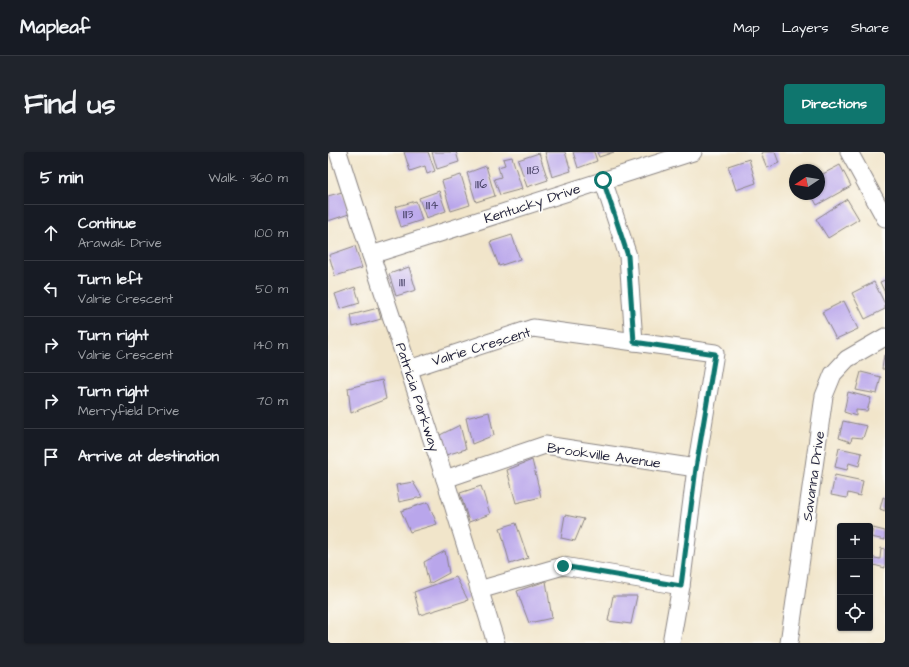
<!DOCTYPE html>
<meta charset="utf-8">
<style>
:root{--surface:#171b24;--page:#20242c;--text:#f1f3f6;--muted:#9ea1a6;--line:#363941;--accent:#0f766e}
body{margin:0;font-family:"Architects Daughter",sans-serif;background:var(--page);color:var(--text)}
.controls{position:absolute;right:12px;bottom:12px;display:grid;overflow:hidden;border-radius:4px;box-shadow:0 1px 3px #0004}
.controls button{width:36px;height:36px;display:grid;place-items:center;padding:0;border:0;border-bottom:1px solid var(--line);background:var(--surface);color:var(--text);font:20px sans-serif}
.compass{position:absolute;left:461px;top:12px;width:36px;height:36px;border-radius:50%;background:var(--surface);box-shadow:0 1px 3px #0004;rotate:258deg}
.stop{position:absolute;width:12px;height:12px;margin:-9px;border:3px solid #0f766e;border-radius:50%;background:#fff}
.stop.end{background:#0f766e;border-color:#fff;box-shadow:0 1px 4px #0008}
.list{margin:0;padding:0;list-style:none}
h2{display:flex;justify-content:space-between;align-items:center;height:52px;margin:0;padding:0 16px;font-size:17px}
h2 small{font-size:13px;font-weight:400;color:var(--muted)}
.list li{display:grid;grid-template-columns:26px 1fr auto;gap:12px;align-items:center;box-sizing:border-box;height:56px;padding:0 16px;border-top:1px solid var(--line)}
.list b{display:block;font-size:15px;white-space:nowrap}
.list p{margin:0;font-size:13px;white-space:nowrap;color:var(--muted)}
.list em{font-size:13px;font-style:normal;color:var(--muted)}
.icon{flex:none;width:22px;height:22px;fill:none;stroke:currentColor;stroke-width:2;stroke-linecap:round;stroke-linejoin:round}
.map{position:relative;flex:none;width:557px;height:491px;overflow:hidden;border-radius:4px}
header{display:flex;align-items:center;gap:24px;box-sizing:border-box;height:56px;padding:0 20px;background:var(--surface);border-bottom:1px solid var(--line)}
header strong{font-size:19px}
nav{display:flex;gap:22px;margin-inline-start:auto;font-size:14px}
.intro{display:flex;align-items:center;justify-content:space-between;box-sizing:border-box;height:96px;padding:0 24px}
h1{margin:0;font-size:28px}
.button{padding:10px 18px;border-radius:4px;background:var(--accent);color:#fff;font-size:14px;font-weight:700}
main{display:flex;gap:24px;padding:0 24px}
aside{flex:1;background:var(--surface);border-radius:4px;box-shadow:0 1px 3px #0004}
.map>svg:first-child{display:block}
.building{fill:#b9a6eb}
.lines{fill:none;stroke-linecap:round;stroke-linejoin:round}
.minor-casing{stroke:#8a8482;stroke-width:19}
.minor{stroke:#fff;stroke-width:17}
.route{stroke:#0f766e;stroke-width:5}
.labels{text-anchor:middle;stroke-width:3.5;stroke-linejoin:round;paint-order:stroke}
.number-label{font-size:12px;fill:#484367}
.street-label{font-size:14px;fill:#22223b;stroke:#fdfcf7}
</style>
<header>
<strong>Mapleaf</strong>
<nav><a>Map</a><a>Layers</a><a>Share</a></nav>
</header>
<div class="intro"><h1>Find us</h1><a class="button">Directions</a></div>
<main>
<aside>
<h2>5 min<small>Walk · 360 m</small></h2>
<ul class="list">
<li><svg class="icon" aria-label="ahead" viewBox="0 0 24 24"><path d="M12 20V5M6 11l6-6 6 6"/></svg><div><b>Continue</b><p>Arawak Drive</p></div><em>100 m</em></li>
<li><svg class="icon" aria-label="left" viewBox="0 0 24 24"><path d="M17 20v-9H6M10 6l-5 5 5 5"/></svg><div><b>Turn left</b><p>Valrie Crescent</p></div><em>50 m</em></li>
<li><svg class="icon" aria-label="right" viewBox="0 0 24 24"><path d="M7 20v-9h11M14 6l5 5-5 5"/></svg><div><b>Turn right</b><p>Valrie Crescent</p></div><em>140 m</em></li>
<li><svg class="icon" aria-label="right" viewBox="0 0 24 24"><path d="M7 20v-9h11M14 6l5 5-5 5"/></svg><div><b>Turn right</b><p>Merryfield Drive</p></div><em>70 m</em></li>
<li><svg class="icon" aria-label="arrive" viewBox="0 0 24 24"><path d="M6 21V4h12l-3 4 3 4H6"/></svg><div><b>Arrive at destination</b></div></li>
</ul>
</aside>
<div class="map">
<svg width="557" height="491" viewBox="0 0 557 491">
<rect width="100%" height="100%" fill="#fdfcf7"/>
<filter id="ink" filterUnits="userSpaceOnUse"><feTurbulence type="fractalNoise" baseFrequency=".025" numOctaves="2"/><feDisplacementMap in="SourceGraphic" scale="8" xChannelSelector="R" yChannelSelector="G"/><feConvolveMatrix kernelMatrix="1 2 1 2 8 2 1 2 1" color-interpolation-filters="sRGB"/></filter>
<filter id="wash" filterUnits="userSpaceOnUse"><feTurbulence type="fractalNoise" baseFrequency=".012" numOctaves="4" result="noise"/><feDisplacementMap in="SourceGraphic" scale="16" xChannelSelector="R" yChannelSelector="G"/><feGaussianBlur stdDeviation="0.9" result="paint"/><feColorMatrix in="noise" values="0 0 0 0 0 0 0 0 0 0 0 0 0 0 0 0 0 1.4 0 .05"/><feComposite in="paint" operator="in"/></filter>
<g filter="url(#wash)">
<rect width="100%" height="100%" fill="#f1e5ca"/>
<g id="blocks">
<g class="building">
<polygon points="76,0 100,0 107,19 99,22 97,14 82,19"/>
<polygon points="104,0 128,0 131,10 109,17"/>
<polygon points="217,0 237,0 243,19 224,25"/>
<polygon points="245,0 266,0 269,9 250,16"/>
<polygon points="269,0 286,0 271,5"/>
<polygon points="436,0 447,0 451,11 439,16 433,1"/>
<polygon points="211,1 220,28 199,35 190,8"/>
<polygon points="184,5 194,37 172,43 166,27 173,25 170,15 177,13 175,7"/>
<polygon points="421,7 428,31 408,38 400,14"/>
<polygon points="512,13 523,34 489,53 483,42 491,42 491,24"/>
<polygon points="158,14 167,44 148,50 139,21"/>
<polygon points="133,23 142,53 123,59 114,29"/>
<polygon points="111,39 118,59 98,66 91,46"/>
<polygon points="14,40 21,62 0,69 0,44"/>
<polygon points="519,47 531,67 500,86 488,67"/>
<polygon points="88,49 94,68 73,75 67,55"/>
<polygon points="184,83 192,107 171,114 162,90"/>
<polygon points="27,94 34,116 7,124 1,103"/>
<polygon points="81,115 88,138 68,144 61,122"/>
<polygon points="557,128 557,141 552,130"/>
<polygon points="546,130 557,152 557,157 537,167 524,141"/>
<polygon points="27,135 32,151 12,157 7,142"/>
<polygon points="516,149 530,177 508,187 494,160"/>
<polygon points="50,156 53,167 25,175 23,163"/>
<polygon points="556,203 557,203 557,217 554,217"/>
<polygon points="533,220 553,225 549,242 528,238"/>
<polygon points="54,228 58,247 23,261 20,236"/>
<polygon points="520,240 543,246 539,259 528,258 528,264 516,260"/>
<polygon points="161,260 166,283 144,292 138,266"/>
<polygon points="515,269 539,274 535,286 524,285 523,290 511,286"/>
<polygon points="132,273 138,297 118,303 112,283"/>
<polygon points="511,296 534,301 531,314 521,311 519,318 507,315"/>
<polygon points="204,308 213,345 188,351 179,318"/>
<polygon points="507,323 535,329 532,344 520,341 519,346 503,343"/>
<polygon points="85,330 94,345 71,350 68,333"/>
<polygon points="153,334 162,362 141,370 132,341"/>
<polygon points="555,345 557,346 557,359 552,357"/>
<polygon points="100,350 109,372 82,380 73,359"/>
<polygon points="237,363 256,367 247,389 233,386"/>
<polygon points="188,371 200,406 182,412 172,376"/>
<polygon points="545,376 557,379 557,388 543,385"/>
<polygon points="553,396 557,397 557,416 542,412 542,405 552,407"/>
<polygon points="117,399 121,421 101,432 96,410"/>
<polygon points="128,425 140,448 92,463 86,440"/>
<polygon points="218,429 224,466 201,471 189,439"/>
<polygon points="285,444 309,444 303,472 280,469"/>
</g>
</g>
</g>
<g filter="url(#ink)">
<use href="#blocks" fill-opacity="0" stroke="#8a8482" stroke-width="1"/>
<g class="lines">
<g class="minor-casing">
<g id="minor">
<polyline points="10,0 43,103 117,327 168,491"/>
<polyline points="521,0 557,66"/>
<polyline points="275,28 300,104 306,190"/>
<polyline points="43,103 365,0"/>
<polyline points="81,217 205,176 387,201 368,316 353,434 343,491"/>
<polyline points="117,327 217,293 368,316"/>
<polyline points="151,438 235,414 353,434"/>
<polyline points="461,491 496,244 505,222 519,207 557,185"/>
</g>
</g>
<use href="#minor" class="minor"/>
</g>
</g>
<g class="lines" filter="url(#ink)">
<polyline class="route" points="235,414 353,434 368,316 387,202 306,190 300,104 275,28"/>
</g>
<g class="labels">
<g class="number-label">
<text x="205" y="22">1118</text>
<text x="153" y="36">1116</text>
<text x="104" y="57">1114</text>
<text x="80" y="66">1113</text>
<text x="74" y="134">1111</text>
</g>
<g class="street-label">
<text transform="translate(204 51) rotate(-18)" y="5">Kentucky Drive</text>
<text transform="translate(153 194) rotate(-17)" y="5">Valrie Crescent</text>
<text transform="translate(90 245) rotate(72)" y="5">Patricia Parkway</text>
<text transform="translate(276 303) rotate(8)" y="5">Brookville Avenue</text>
<text transform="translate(485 324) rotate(-82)" y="5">Savanna Drive</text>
</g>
</g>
</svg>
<div class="controls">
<button>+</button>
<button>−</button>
<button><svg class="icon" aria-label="locate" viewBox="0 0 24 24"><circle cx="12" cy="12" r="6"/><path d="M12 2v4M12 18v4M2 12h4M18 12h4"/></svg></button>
</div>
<svg class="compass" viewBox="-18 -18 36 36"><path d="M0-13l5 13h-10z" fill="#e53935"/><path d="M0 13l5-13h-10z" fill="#9ea1a6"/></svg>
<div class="stop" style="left:275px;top:28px"></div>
<div class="stop end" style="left:235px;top:414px"></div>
</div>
</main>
